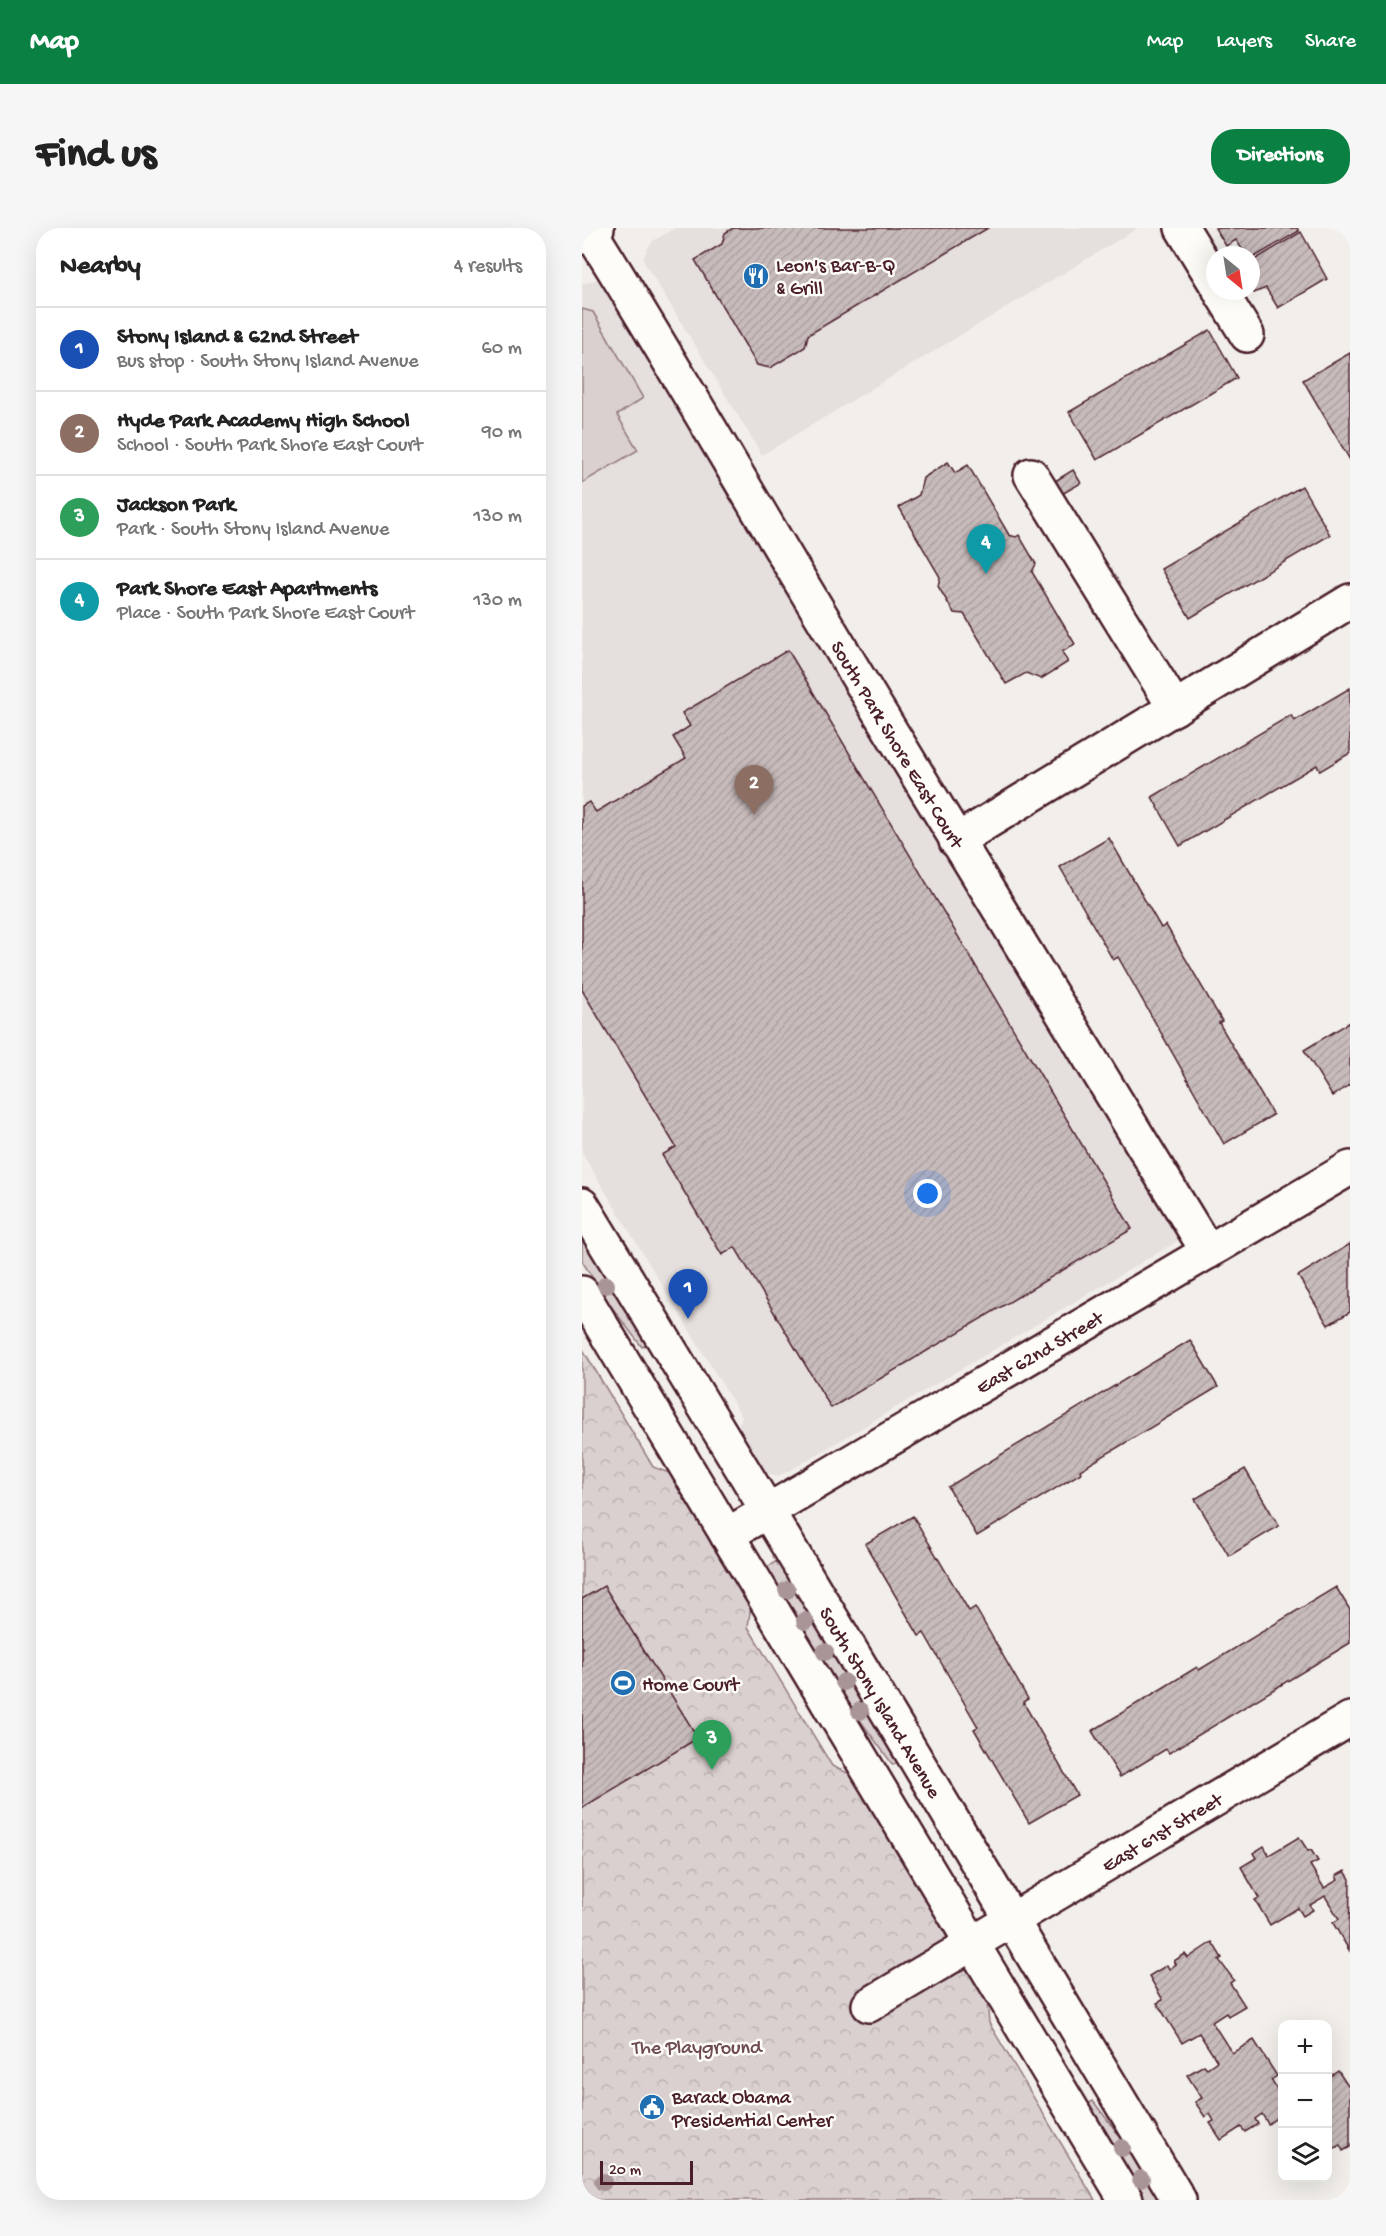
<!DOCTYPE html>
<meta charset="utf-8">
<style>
:root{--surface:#fff;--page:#f6f6f6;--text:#222;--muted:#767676;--line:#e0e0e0;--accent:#0b8043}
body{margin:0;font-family:"Gochi Hand",sans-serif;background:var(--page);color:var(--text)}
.controls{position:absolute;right:18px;bottom:18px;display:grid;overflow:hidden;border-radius:12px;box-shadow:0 6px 24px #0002}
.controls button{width:54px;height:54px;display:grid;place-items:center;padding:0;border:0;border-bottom:2px solid var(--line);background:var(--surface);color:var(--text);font:30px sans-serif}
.compass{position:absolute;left:624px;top:18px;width:54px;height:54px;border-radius:50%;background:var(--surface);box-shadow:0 6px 24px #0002;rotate:150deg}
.scale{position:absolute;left:18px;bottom:15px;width:93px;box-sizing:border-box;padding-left:6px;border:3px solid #4a1f2b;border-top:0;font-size:16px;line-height:21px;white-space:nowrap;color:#4a1f2b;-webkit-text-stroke:4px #fdfcf7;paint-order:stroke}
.you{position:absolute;left:346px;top:966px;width:21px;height:21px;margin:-15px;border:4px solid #fff;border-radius:50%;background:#1a73e8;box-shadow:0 0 0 9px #1a73e833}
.badge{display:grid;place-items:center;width:39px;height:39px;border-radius:50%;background:var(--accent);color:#fff;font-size:20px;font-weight:700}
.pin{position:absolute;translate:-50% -50px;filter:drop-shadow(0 2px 3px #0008)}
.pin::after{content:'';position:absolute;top:32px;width:21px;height:18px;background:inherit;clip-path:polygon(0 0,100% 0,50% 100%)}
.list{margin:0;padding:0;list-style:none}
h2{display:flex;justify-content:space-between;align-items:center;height:78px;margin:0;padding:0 24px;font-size:26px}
h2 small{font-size:20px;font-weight:400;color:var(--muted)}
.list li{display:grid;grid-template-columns:39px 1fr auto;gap:18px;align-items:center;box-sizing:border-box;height:84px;padding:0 24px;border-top:2px solid var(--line)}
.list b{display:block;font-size:22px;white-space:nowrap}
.list p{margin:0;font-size:20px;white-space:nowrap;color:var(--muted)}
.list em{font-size:20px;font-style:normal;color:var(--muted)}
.icon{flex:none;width:33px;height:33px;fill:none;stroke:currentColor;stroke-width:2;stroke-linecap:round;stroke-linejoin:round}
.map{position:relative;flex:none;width:768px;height:1972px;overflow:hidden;border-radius:24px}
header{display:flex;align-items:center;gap:36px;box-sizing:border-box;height:84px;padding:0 30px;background:var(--accent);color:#fff}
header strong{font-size:28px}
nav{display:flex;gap:33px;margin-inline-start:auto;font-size:21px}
.intro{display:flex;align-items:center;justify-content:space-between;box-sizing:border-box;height:144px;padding:0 36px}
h1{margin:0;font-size:42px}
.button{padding:15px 27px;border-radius:24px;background:var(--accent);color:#fff;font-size:21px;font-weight:700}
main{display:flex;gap:36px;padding:0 36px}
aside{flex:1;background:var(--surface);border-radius:24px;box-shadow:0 6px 24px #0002}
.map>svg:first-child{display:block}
.built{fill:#e5dfdd}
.green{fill:#d9d0cf;stroke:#92787d;stroke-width:1.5}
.park{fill:url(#park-crowns);stroke:#92787d;stroke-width:1.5}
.building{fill:url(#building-hatch);stroke:#4a1f2b;stroke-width:1.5}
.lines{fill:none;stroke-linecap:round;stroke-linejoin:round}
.minor-casing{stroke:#4a1f2b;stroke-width:38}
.major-casing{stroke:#4a1f2b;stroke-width:38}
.minor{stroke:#fdfcf7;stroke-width:33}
.major{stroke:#fdfcf7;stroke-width:33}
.tree{fill:#a99598}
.labels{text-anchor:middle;stroke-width:5;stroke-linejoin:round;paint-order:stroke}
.poi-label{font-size:20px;fill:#4a1f2b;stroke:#fdfcf7;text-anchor:start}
.street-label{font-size:20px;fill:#4a1f2b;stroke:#fdfcf7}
.park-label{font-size:20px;fill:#6e4b54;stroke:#fdfcf7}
</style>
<header>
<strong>Map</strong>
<nav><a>Map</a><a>Layers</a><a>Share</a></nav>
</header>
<div class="intro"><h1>Find us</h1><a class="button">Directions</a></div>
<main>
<aside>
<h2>Nearby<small>4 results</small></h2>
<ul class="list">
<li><span class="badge" style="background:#1a4fb4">1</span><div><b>Stony Island &amp; 62nd Street</b><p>Bus stop · South Stony Island Avenue</p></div><em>60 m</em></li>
<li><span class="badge" style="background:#8d6e63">2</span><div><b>Hyde Park Academy High School</b><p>School · South Park Shore East Court</p></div><em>90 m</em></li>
<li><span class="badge" style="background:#2e9e5b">3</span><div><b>Jackson Park</b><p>Park · South Stony Island Avenue</p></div><em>130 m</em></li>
<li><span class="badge" style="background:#0f9aa8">4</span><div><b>Park Shore East Apartments</b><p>Place · South Park Shore East Court</p></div><em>130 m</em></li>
</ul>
</aside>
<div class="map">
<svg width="768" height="1972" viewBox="0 0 768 1972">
<defs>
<pattern id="park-crowns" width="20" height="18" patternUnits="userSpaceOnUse" patternTransform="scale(1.5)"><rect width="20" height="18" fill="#d9d0cf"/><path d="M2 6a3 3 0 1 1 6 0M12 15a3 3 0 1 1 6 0" fill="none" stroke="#bcb2b2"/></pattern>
<pattern id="building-hatch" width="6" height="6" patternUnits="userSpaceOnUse" patternTransform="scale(1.5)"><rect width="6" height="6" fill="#c8bbbb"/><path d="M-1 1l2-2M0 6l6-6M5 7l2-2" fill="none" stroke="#ada0a1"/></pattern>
</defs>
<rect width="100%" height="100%" fill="#f2efeb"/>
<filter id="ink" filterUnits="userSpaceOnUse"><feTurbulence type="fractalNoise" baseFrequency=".0167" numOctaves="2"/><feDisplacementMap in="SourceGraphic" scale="12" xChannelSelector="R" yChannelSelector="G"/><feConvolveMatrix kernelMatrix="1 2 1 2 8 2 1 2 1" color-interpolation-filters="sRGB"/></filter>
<g filter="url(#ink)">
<g class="built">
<polygon points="93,0 556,0 180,227 61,32 65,21 71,13"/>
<polygon points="16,51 26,54 599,1011 207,1243 196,1248 185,1245 176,1239 155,1203 160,1189 0,925 0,56"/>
</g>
<g class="green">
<polygon points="0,81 11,84 61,170 35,187 56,222 0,255"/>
<polygon points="0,1007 66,1116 60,1119 25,1073 0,1033"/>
<polygon points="195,1333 316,1534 311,1537 275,1488 183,1340"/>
<polygon points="511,1873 550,1924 579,1972 564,1972 506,1876"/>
</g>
<polygon class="park" points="0,1120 71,1239 90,1246 169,1377 166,1399 250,1538 268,1546 405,1773 407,1795 513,1972 0,1972"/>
<g class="building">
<polygon points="151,0 406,0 226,107 223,119 188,140 175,137 113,32 140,16 143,5"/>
<polygon points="633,0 715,0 717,3 669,31 669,27 664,27 654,12 644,18"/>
<polygon points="719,4 745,51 696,80 684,60 672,65 669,60 669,34"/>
<polygon points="628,102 655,150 515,232 487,184"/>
<polygon points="768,125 768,232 721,152"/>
<polygon points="366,234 373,245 386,237 427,307 434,309 437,307 454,336 450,344 493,416 480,424 486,434 459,451 444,445 424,456 382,386 372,385 356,358 358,349 317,279 337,267 341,250"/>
<polygon points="491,242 499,255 480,266 473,253"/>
<polygon points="720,258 748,307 608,390 579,341"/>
<polygon points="206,422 550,1001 249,1180 153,1019 140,1027 80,927 94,919 0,762 0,578 7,574 14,584 104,530 91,509 108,498 100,485"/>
<polygon points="768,460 768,525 738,543 735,537 598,618 570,569 709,487 712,493"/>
<polygon points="527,610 579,700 584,697 640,793 637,795 691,887 642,916 536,729 531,732 478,639"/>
<polygon points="768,794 768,857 750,868 722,822"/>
<polygon points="768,1016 768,1084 746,1097 716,1048"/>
<polygon points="608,1112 636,1159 498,1242 499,1245 395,1308 366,1259"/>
<polygon points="663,1241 697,1298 647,1328 613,1271"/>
<polygon points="331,1288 387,1383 393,1379 446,1471 441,1474 495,1567 447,1595 392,1501 396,1499 342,1405 337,1408 283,1316"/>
<polygon points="22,1358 116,1510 0,1580 0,1371"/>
<polygon points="754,1359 768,1382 768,1415 587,1525 584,1521 538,1549 510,1503 615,1439 617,1442"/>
<polygon points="717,1609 726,1623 729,1622 736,1633 728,1637 742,1660 756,1652 754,1648 763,1643 768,1651 767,1722 751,1695 757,1691 743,1668 728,1677 731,1682 721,1688 716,1680 688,1697 673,1672 677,1670 659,1639 674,1630 671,1625 682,1618 687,1627"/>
<polygon points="630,1714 640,1730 637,1732 652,1752 648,1755 663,1778 646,1788 644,1785 630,1794 650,1825 672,1812 695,1848 689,1852 700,1869 700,1886 686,1896 680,1886 673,1891 676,1896 663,1904 659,1899 639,1912 628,1895 632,1893 628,1886 623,1889 613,1874 620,1870 605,1847 622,1837 625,1840 635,1833 617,1805 600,1815 575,1775 581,1772 567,1748 585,1737 587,1741 594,1736 592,1733 603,1726 606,1730"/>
<polygon points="756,1843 766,1858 768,1857 768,1919 761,1923 758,1917 746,1924 746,1850"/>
</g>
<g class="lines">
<g class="minor-casing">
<g id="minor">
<path id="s1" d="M6,0C81,119 151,241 223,361C356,583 491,804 626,1024"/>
<polyline points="600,0 633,54"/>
<polyline points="638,63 665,107"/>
<polyline points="449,247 593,480"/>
<polyline points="374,613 768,373"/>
<path id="s2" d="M145,1307L768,940"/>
<path id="s3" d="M287,1777L768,1491"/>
</g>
</g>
<g class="major-casing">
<g id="major">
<polyline points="0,9 15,0"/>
<path id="s4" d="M0,977L164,1247L597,1972"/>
<polyline points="0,1065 544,1972"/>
</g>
</g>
<use href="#minor" class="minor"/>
<use href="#major" class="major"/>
</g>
<g class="tree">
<circle cx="24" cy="1057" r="9"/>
<circle cx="205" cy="1362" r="9"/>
<circle cx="223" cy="1393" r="9"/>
<circle cx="243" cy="1424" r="9"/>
<circle cx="262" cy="1454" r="9"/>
<circle cx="278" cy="1483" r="9"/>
<circle cx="540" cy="1920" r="9"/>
<circle cx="559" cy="1951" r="9"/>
<circle cx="21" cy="1954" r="9"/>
</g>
</g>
<defs>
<g id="restaurant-disc" transform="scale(1.35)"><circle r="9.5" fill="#1f6fb2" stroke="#fdfcf7"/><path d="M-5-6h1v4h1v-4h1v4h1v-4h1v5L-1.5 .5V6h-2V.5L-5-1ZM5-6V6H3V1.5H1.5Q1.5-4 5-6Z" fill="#fff"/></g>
<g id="stadium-disc" transform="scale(1.35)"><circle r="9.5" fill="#1f6fb2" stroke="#fdfcf7"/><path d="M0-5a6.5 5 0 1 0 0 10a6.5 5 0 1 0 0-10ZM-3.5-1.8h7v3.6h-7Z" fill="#fff"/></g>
<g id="civic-disc" transform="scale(1.35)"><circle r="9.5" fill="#1f6fb2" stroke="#fdfcf7"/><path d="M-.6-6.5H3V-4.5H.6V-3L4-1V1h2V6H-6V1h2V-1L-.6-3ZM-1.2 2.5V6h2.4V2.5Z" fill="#fff"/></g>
</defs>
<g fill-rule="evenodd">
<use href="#restaurant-disc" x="174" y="48"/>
<use href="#stadium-disc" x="41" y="1455"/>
<use href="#civic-disc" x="70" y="1879"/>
</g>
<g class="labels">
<g class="poi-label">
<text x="194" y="43">Leon's Bar-B-Q<tspan x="194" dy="23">&amp; Grill</tspan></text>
<text x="60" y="1462">Home Court</text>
<text x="90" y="1875">Barack Obama<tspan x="90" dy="23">Presidential Center</tspan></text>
</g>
<g class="street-label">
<text dy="7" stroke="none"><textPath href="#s1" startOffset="602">South Park Shore East Court</textPath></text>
<text dy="7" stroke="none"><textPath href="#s2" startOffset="362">East 62nd Street</textPath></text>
<text dy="7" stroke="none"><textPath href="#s4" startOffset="580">South Stony Island Avenue</textPath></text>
<text dy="7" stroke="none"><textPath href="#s3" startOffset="340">East 61st Street</textPath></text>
</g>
<g class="park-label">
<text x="115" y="1825">The Playground</text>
</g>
</g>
</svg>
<div class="controls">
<button>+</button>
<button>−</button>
<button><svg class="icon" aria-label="layers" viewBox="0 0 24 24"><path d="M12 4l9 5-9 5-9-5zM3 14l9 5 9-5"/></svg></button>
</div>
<svg class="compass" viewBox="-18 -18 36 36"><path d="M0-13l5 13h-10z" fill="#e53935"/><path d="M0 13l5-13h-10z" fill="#767676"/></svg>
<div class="scale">20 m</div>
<div class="you"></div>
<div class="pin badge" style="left:106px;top:1091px;background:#1a4fb4">1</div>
<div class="pin badge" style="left:172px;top:587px;background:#8d6e63">2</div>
<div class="pin badge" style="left:130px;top:1542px;background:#2e9e5b">3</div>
<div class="pin badge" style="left:404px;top:346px;background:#0f9aa8">4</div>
</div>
</main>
